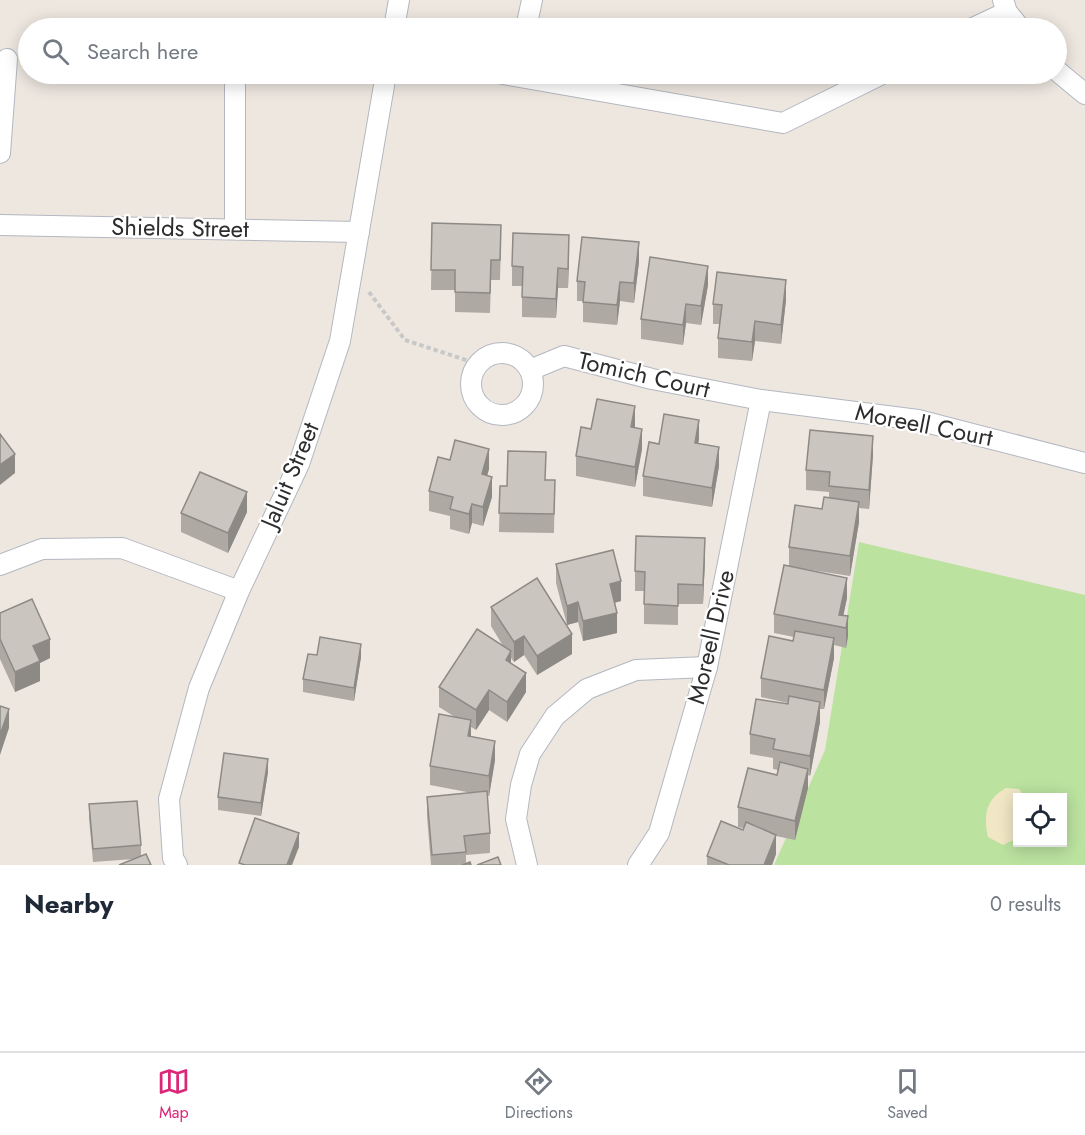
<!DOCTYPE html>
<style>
:root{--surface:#fff;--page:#f6f6f7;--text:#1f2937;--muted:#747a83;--line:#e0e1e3;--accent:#db2777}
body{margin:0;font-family:Jost,sans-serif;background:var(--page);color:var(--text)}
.controls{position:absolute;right:18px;bottom:18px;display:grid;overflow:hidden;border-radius:0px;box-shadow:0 3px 15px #0003}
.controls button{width:54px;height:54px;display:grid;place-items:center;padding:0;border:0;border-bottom:2px solid var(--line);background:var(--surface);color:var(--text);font:30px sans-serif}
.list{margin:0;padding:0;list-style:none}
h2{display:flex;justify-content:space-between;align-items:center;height:78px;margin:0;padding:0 24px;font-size:26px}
h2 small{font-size:20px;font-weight:400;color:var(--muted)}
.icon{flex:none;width:33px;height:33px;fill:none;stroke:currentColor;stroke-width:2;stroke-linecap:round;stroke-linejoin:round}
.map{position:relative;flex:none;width:1085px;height:865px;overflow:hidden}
.search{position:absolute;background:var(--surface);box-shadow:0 3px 15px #0003;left:18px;right:18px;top:18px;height:66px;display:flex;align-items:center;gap:15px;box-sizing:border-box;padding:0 21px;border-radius:33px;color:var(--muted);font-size:22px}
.sheet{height:186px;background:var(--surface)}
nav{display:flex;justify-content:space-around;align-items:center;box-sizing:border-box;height:84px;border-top:2px solid var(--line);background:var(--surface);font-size:16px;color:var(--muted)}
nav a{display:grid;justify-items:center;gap:3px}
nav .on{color:var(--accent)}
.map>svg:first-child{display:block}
.green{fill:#bbe29f;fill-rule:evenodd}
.sand{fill:#f1e7c5}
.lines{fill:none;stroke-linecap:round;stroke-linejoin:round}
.minor-casing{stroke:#b3b7c0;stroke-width:22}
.path{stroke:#c8c8c8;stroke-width:4;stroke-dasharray:4.5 3;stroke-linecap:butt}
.minor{stroke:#fff;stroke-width:20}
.wall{fill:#aea9a3}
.shaded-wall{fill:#8d8a85}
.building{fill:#cac5be;stroke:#8d8a85;stroke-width:1.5}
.labels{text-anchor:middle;stroke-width:4.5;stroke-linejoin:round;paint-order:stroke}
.street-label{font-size:24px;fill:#2d2d2d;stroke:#fff}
</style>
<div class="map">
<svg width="1085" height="865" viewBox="0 0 1085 865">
<rect width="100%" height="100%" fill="#eee7e0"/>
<path class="green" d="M859,542L1085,595V865H774L825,750ZM1018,798H1062V842H1018Z"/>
<path class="sand" d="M1006,788L1019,789L1024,797L1018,798L1013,840L1003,845L988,837C983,815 986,799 1006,788Z"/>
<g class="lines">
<g class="minor-casing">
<g id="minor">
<polyline points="1003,0 1007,12 1020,28"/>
<polyline points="394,28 399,0"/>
<polyline points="526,28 532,0"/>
<polyline points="973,28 1007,12"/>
<polyline points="1056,70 1085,94"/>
<polyline points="235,74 235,229"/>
<polyline points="503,74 783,123 882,74"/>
<polyline points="0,153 7,59"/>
<polyline points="0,225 359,232"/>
<circle cx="502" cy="384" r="31"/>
<polyline points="530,370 564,356 652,379 761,400 918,420 1085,463"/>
<polyline points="0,565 42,549 122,548 239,591"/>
<polyline points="177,865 173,858 169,799 199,688 239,591 299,464 340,341 386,74"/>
<polyline points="527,865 516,819 521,785 530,754 555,716 587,689 636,670 707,667"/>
<polyline points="638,865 659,833 707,667 761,400"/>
</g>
</g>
<polyline class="path" points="369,292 405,340 478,364"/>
<use href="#minor" class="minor"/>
</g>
<g class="wall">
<polygon points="432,223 501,245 500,280 491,280 490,313 455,312 455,290 431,290"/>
<polygon points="569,255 568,288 558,288 556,318 522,317 522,286 512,286 512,266"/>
<polygon points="639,262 634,303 620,301 617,325 583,322 583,301 577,301 577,281"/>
<polygon points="708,285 701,325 686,323 683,345 641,339 641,319"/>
<polygon points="786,300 781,344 755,341 752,361 718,358 718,338 720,324 713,324 713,304"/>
<polygon points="635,426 635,428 642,449 635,487 576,476 576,456 591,429"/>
<polygon points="699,439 698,443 719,466 712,507 643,496 643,476 659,444"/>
<polygon points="873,455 869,509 859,508 859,522 850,576 798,568 847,598 843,615 848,636 846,648 834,645 834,658 824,709 820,709 820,722 810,776 808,775 808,788 795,840 776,836 776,854 772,865 707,865 707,856 743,830 743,828 738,827 738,807 777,775 778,770 773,769 773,758 750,754 750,734 788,704 788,703 761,697 761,678 793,641 794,637 774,633 774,614 789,566 789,547 822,509 829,498 829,492 806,490 806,470"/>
<polygon points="489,469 487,476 492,497 483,526 472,523 469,534 450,529 450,516 429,511 429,491"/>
<polygon points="546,480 555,480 554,533 499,532 500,486 507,486"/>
<polygon points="247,512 228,553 181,532 181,513"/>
<polygon points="705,558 703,604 678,604 678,625 644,624 644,591 635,591 635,571"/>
<polygon points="556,564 621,601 614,603 617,633 583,641 578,622 567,625 556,583"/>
<polygon points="491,607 572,654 537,675 524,655 514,662 511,658 511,663 526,692 507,722 489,710 476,730 471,727 471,737 495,760 489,796 487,796 490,833 490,853 466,855 466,864 471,865 431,865 427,816 427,797 472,793 430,785 430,766 455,717 439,707 439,687 503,646 491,626"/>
<polygon points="0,613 50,658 40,663 40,681 15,692 0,659"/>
<polygon points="317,655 361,657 354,701 303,692 303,679"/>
<polygon points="268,772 261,816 218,810 218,797"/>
<polygon points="89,804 141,845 141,856 134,859 93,862 89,818"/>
</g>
<g class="shaded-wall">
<polygon points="569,235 569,255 568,288 568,269"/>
<polygon points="639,242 639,262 634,303 634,283"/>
<polygon points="708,266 708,285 701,325 701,306"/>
<polygon points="558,268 558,288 556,318 556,299"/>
<polygon points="786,280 786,300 781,344 781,325"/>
<polygon points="620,282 620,301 617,325 617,305"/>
<polygon points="686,304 686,323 683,345 683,325"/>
<polygon points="755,321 755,341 752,361 752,342"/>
<polygon points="635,406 635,426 631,446 631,427"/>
<polygon points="699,420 699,439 695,463 695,443"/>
<polygon points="642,429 642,449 635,487 635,467"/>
<polygon points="873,436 873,455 869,509 869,490"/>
<polygon points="719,447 719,466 712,507 712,488"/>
<polygon points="489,449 489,469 482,494 482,474"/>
<polygon points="15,454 15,473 0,485 0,465"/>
<polygon points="492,477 492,497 483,526 483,507"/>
<polygon points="247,492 247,512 228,553 228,533"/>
<polygon points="859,502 859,522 850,576 850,556"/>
<polygon points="472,504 472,523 469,534 469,514"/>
<polygon points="705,538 705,558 703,604 703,585"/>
<polygon points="847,578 847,598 841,627 839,615"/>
<polygon points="621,581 621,601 610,604 610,584"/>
<polygon points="578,602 578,622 567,625 567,606"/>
<polygon points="617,613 617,633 583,641 583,621"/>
<polygon points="848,616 848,636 846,648 846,628"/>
<polygon points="572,634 572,654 537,675 537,656"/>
<polygon points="524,636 524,655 514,662 514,642"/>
<polygon points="834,638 834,658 824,709 824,690"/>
<polygon points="50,639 50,658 40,663 40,681 15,692 15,672 33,646"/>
<polygon points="361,644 361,657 354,701 354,688"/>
<polygon points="511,651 511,671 506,660"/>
<polygon points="526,673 526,692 507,722 507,702"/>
<polygon points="489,690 489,710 476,730 476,710"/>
<polygon points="820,702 820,722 810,776 810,756"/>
<polygon points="9,709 9,728 0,755 0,735"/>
<polygon points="471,720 471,739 468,736"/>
<polygon points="495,741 495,760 489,796 489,776"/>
<polygon points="268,759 268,772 261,816 261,803"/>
<polygon points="808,769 808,788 795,840 795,821"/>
<polygon points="299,833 299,847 292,865 287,865"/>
<polygon points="776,835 776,854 772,865 764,865"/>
</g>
<g class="building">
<polygon points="432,223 501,225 500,260 491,260 490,293 455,292 455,270 431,270"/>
<polygon points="513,233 569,235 568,269 558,268 556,299 522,297 523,267 512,266"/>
<polygon points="582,237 639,242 634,283 620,282 617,305 583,302 585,282 577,281"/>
<polygon points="650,257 708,266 701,306 686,304 683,325 641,319"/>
<polygon points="717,272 786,280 781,325 755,321 752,342 718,338 722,305 713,304"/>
<polygon points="597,399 635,406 631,427 642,429 635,467 576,456 581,427 591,429"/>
<polygon points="664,414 699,420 695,443 719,447 712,488 643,476 649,442 659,444"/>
<polygon points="810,430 873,436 869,490 829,486 830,472 806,470"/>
<polygon points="0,434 15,454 0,465"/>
<polygon points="455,440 489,449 482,474 492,477 483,507 472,504 469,514 450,509 453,497 429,491 438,457 450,460"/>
<polygon points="508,451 546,452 545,480 555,480 554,514 499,513 500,486 507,486"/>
<polygon points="200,472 247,492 228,533 181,513"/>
<polygon points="824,497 859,502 850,556 789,547 795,505 822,509"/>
<polygon points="636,536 705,538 703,585 678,584 678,606 644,604 645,572 635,571"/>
<polygon points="613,550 621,581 610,584 617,613 583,621 578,602 567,606 556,564"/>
<polygon points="784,565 847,578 839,615 848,616 846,628 774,614"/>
<polygon points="537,578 572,634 537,656 524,636 514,642 491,607"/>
<polygon points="32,599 50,639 33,646 40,661 15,672 0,639 0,613"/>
<polygon points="477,629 511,651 506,660 526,673 507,702 489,690 476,710 439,687"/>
<polygon points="795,631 834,638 824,690 761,678 769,636 793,641"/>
<polygon points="320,637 361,644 354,688 303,679 308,654 317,655"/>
<polygon points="789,696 820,702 810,756 773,749 775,739 750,734 756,699 788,704"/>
<polygon points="0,706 9,709 0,735"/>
<polygon points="439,714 471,720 468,736 495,741 489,776 430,766"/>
<polygon points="224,753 268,759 261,803 218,797"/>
<polygon points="780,762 808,769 795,821 738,807 748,768 777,775"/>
<polygon points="487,791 490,833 464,836 466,852 432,855 427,797"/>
<polygon points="137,801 141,845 93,849 89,804"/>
<polygon points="255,818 299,833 287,865 245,865 239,863"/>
<polygon points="721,821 743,830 746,822 776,835 764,865 729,865 707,856"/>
<polygon points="146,854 151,865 119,865"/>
<polygon points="498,857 501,865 477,865"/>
<polygon points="470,862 471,865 462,865"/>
</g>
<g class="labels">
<g class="street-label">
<text transform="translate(180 228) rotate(1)" y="8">Shields Street</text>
<text transform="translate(644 375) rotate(13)" y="8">Tomich Court</text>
<text transform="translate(924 425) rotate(11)" y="8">Moreell Court</text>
<text transform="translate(290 475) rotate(-67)" y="8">Jaluit Street</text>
<text transform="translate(711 637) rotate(-77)" y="8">Moreell Drive</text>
</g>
</g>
</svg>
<div class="controls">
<button><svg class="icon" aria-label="locate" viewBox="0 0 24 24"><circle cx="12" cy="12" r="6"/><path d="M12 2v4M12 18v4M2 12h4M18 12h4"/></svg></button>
</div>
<div class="search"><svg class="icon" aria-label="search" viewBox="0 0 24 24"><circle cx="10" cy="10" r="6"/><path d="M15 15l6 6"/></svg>Search here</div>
</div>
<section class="sheet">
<h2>Nearby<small>0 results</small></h2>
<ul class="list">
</ul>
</section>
<nav>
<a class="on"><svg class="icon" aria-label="map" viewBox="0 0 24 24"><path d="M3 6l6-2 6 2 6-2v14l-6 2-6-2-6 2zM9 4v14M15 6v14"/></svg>Map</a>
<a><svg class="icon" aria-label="directions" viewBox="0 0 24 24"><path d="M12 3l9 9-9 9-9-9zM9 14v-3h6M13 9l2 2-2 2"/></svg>Directions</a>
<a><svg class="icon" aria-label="saved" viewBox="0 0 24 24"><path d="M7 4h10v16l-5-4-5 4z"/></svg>Saved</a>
</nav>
